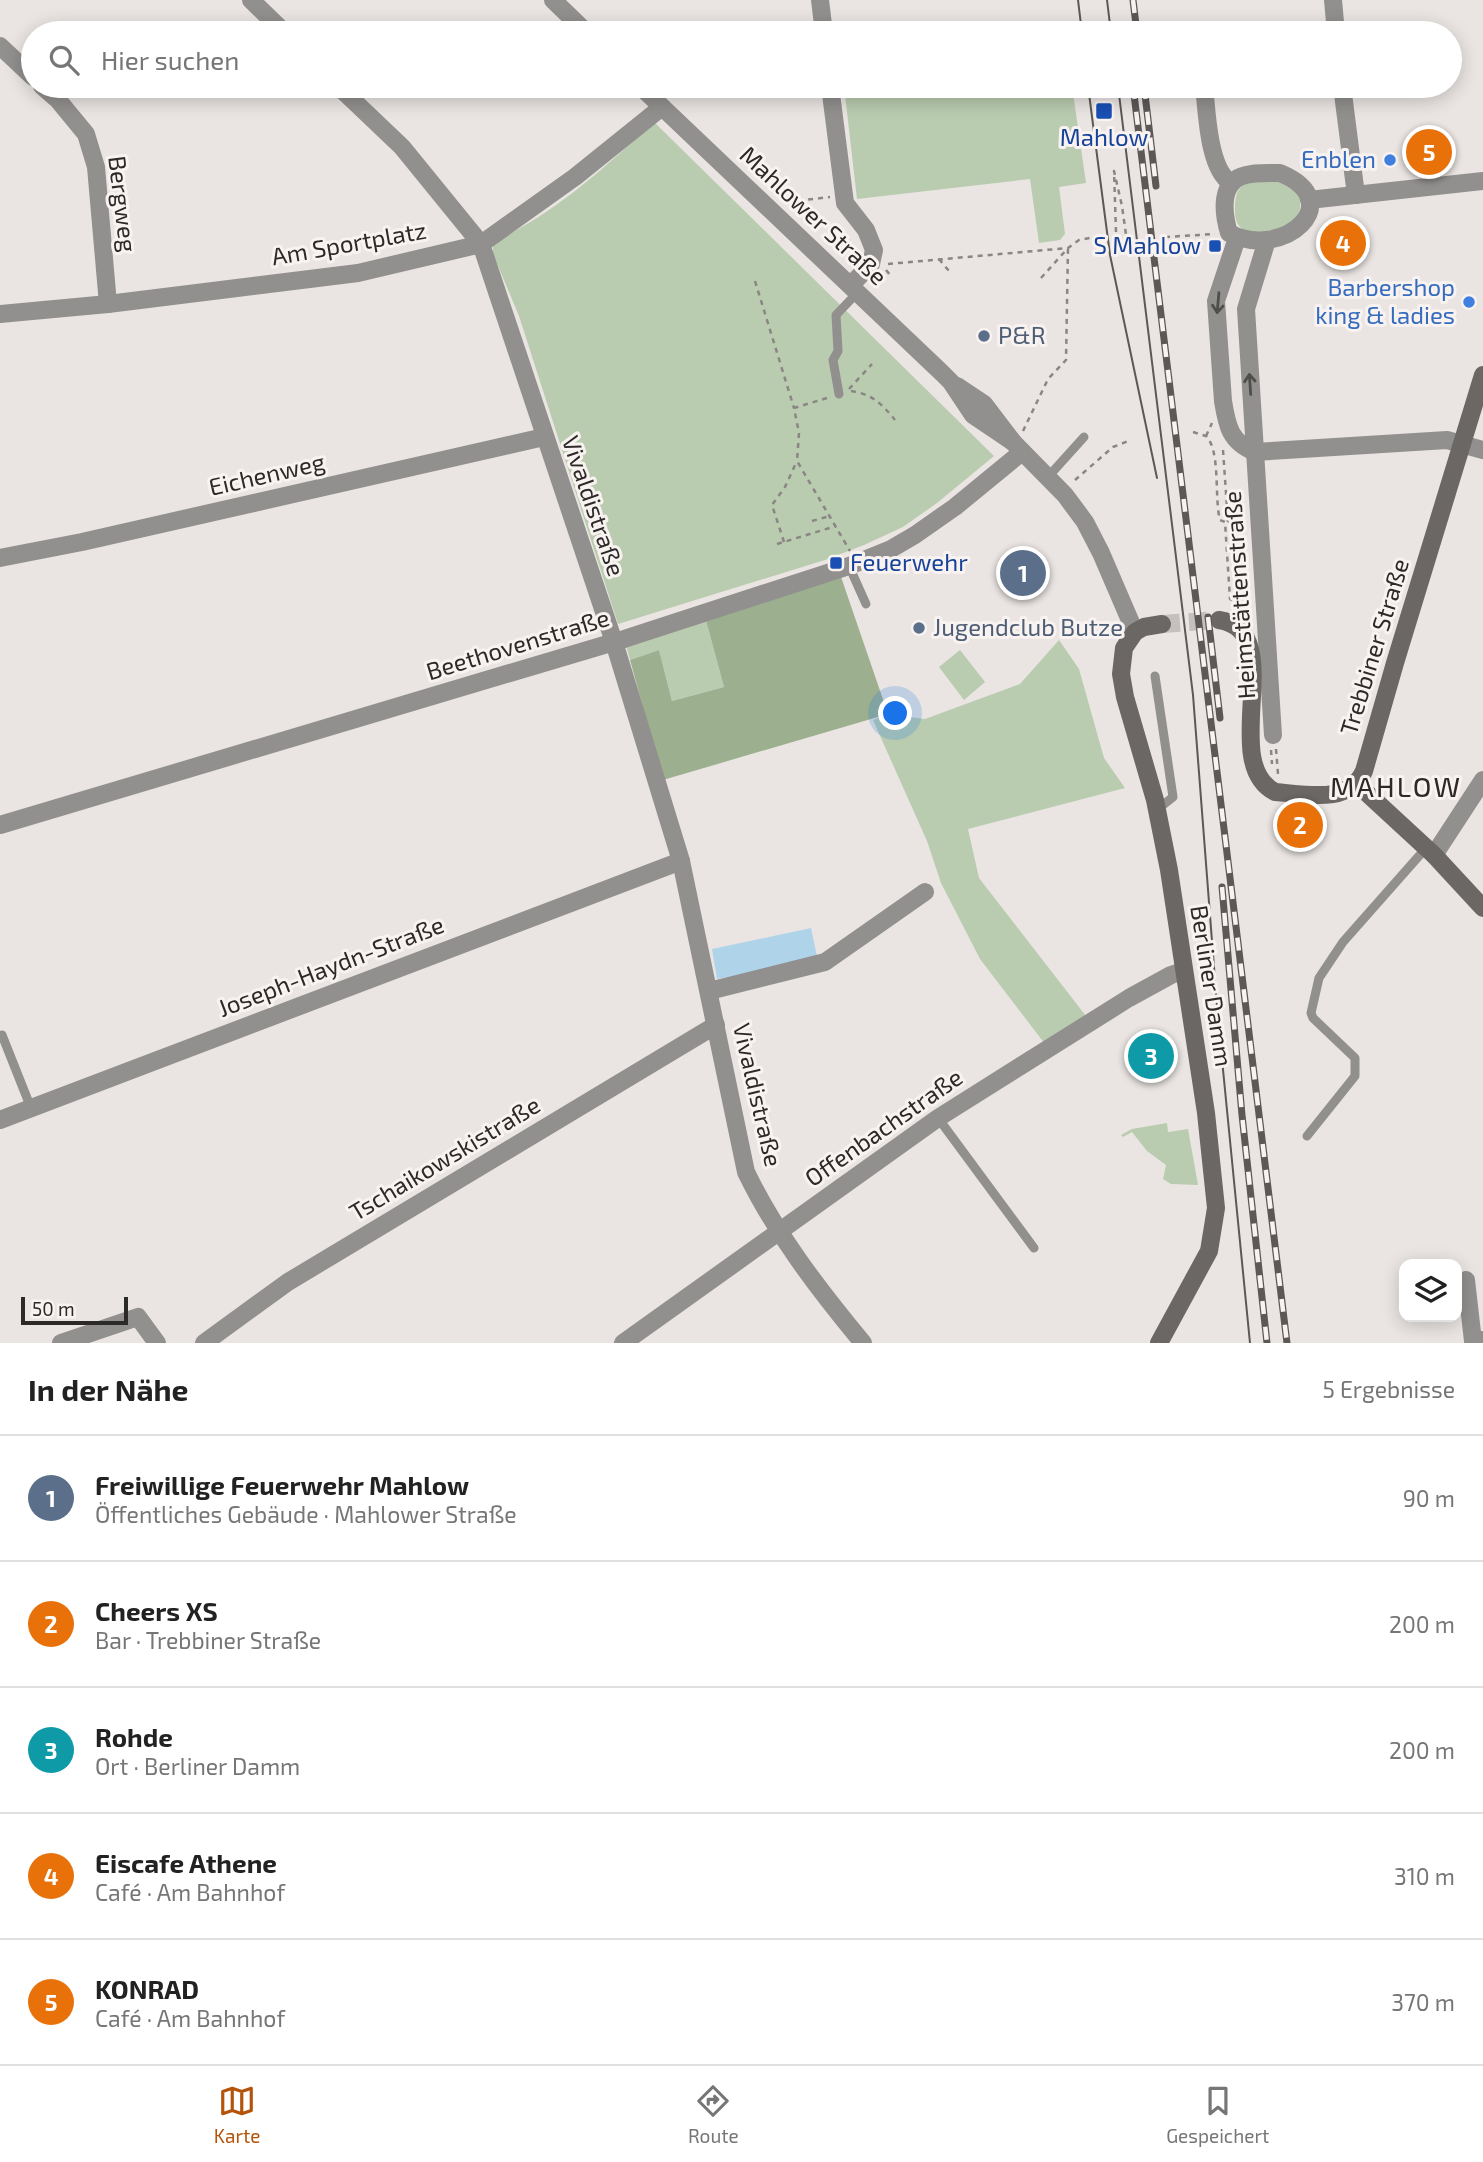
<!DOCTYPE html>
<html lang="de">
<meta charset="utf-8">
<style>
:root{--surface:#fff;--page:#f6f6f6;--text:#222;--muted:#767676;--line:#e0e0e0;--accent:#b45309}
body{margin:0;font-family:"Exo 2",sans-serif;background:var(--page);color:var(--text)}
.controls{position:absolute;right:21px;bottom:21px;display:grid;overflow:hidden;border-radius:14px;box-shadow:0 4px 18px #0003}
.controls button{width:63px;height:63px;display:grid;place-items:center;padding:0;border:0;border-bottom:2px solid var(--line);background:var(--surface);color:var(--text);font:35px sans-serif}
.scale{position:absolute;left:21px;bottom:18px;width:107px;box-sizing:border-box;padding-left:7px;border:4px solid #2c2a29;border-top:0;font-size:19px;line-height:24px;white-space:nowrap;color:#2c2a29;-webkit-text-stroke:5px #f8f2f0;paint-order:stroke}
.you{position:absolute;left:896px;top:714px;width:24px;height:24px;margin:-18px;border:5px solid #fff;border-radius:50%;background:#1a73e8;box-shadow:0 0 0 10px #1a73e833}
.badge{display:grid;place-items:center;width:46px;height:46px;border-radius:50%;background:var(--accent);color:#fff;font-size:23px;font-weight:700}
.pin{position:absolute;translate:-50% -50%;border:4px solid #fff;box-shadow:0 2px 7px #0006}
.list{margin:0;padding:0;list-style:none}
h2{display:flex;justify-content:space-between;align-items:center;height:91px;margin:0;padding:0 28px;font-size:30px}
h2 small{font-size:23px;font-weight:400;color:var(--muted)}
.list li{display:grid;grid-template-columns:46px 1fr auto;gap:21px;align-items:center;box-sizing:border-box;height:126px;padding:0 28px;border-top:2px solid var(--line)}
.list b{display:block;font-size:26px;white-space:nowrap}
.list p{margin:0;font-size:23px;white-space:nowrap;color:var(--muted)}
.list em{font-size:23px;font-style:normal;color:var(--muted)}
.icon{flex:none;width:38px;height:38px;fill:none;stroke:currentColor;stroke-width:2;stroke-linecap:round;stroke-linejoin:round}
.map{position:relative;flex:none;width:1483px;height:1343px;overflow:hidden}
.search{position:absolute;background:var(--surface);box-shadow:0 4px 18px #0003;left:21px;right:21px;top:21px;height:77px;display:flex;align-items:center;gap:18px;box-sizing:border-box;padding:0 24px;border-radius:38px;color:var(--muted);font-size:26px}
.sheet{height:721px;background:var(--surface)}
nav{display:flex;justify-content:space-around;align-items:center;box-sizing:border-box;height:98px;border-top:2px solid var(--line);background:var(--surface);font-size:19px;color:var(--muted)}
nav a{display:grid;justify-items:center;gap:4px}
nav .on{color:var(--accent)}
.map>svg:first-child{display:block}
.green{fill:#b9ccaf}
.forest{fill:#9cb090}
.water{fill:#afd4e9}
.lines{fill:none;stroke-linecap:round;stroke-linejoin:round}
.secondary-tunnel{stroke:#c4c0bd;stroke-width:18;stroke-dasharray:18 9;stroke-linecap:butt}
.path{stroke:#898684;stroke-width:2.5;stroke-dasharray:5 5;stroke-linecap:butt}
.lane{stroke:#92908e;stroke-width:9}
.street{stroke:#92908e;stroke-width:18}
.secondary{stroke:#6a6765;stroke-width:18}
.tram{stroke:#5b5857;stroke-width:2}
.rail-casing{stroke:#5b5857;stroke-width:7}
.rail{stroke:#f8f2f0;stroke-width:4.5;stroke-dasharray:13;stroke-linecap:butt}
.oneway{stroke:#504e4c}
.transit-dot{fill:#1a4fb4;stroke:#f8f2f0;stroke-width:2.5}
.shop-dot{fill:#3f7fe0;stroke:#f8f2f0;stroke-width:2.5}
.service-dot{fill:#5c6f8a;stroke:#f8f2f0;stroke-width:2.5}
.labels{text-anchor:middle;stroke-width:6;stroke-linejoin:round;paint-order:stroke}
.transit-label{font-size:24px;fill:#164399;stroke:#f8f2f0}
.shop-label{font-size:24px;fill:#366cbe;stroke:#f8f2f0;text-anchor:end}
.street-label{font-size:24px;fill:#2c2a29;stroke:#f8f2f0}
.service-label{font-size:24px;fill:#4e5e75;stroke:#f8f2f0;text-anchor:start}
.quarter-label{font-size:28px;letter-spacing:2px;fill:#2c2a29;stroke:#f8f2f0}
</style>
<div class="map">
<svg width="1483" height="1343" viewBox="0 0 1483 1343">
<rect width="100%" height="100%" fill="#eae5e2"/>
<g class="green">
<polygon points="844,86 1072,86 1086,183 1059,187 1065,234 1060,240 1039,243 1030,179 857,199"/>
<path d="M654,122L994,456L937,503L903,527L864,545L825,560L618,624L519,316L493,254V246L498,240C560,209 604,168 654,122Z"/>
<path d="M1279,181L1300,195C1302,223 1292,229 1265,232C1258,232 1251,234 1244,230C1237,226 1235,219 1235,211C1234,177 1252,182 1279,181Z"/>
<polygon points="705,617 724,687 672,701 659,650 630,660 625,641"/>
<polygon points="1059,640 1079,669 1104,758 1125,788 968,829 979,878 1086,1016 1045,1044 980,959 941,883 927,841 873,720 888,714 925,719 1020,684"/>
<polygon points="960,650 985,682 964,700 939,667"/>
<polygon points="1167,1123 1168,1132 1188,1129 1198,1185 1171,1184 1163,1179 1166,1165 1147,1151 1132,1132 1123,1137 1121,1135 1132,1129"/>
</g>
<polygon class="forest" points="840,574 888,714 663,780 630,660 659,650 672,701 724,687 705,617"/>
<polygon class="water" points="811,928 818,961 717,979 712,949"/>
<g class="lines">
<polyline class="secondary-tunnel" points="1162,624 1219,620"/>
<g class="path">
<polyline points="790,206 796,201 830,197"/>
<polyline points="1116,232 1114,171 1122,206 1128,249 1119,250 1118,246"/>
<polyline points="1165,237 1215,234"/>
<polyline points="939,259 949,271"/>
<polyline points="888,264 1068,248 1079,240 1100,236 1105,239"/>
<polyline points="886,270 891,276"/>
<polyline points="1041,278 1068,248"/>
<polyline points="755,281 794,408"/>
<polyline points="849,389 872,364"/>
<path d="M851,391C872,394 882,404 895,420"/>
<polyline points="827,398 794,408 799,433 797,461 850,551"/>
<polyline points="1023,431 1048,379 1066,360 1068,248"/>
<path d="M1193,432L1206,436C1221,451 1214,498 1220,520L1225,522L1230,599L1248,609"/>
<polyline points="1206,436 1212,423"/>
<polyline points="1223,450 1228,522"/>
<polyline points="1075,480 1113,447 1131,440"/>
<polyline points="812,521 830,516"/>
<polyline points="1228,522 1242,522"/>
<polyline points="784,542 772,505 785,487 796,463"/>
<polyline points="777,544 836,526"/>
<polyline points="1276,749 1278,774"/>
<polyline points="1271,750 1272,764"/>
</g>
<g class="lane">
<polyline points="58,100 74,86"/>
<polyline points="839,394 833,360 838,351 836,315 858,292"/>
<polyline points="1047,478 1084,437"/>
<polyline points="849,566 866,604"/>
<polyline points="1155,676 1173,797 1158,809"/>
<polyline points="2,1035 31,1108"/>
<polyline points="938,1118 1034,1248"/>
<polyline points="1307,1136 1355,1076 1355,1058 1313,1018 1311,1013 1319,978 1343,942 1426,848"/>
</g>
<g class="street">
<polyline points="251,0 285,33"/>
<polyline points="553,0 587,33"/>
<polyline points="820,0 824,33"/>
<polyline points="1333,0 1336,33"/>
<polyline points="0,46 33,77"/>
<polyline points="42,86 58,100 86,134 96,167 108,304"/>
<path d="M338,86L402,147L481,244L614,642L681,861L746,1172C776,1234 819,1290 863,1343"/>
<polyline points="640,86 942,373 951,382 973,415 1013,442"/>
<polyline points="830,86 845,203 866,230 874,250 871,264 851,285"/>
<path d="M1204,86C1207,111 1208,169 1231,183"/>
<polyline points="1342,86 1356,195"/>
<path d="M1280,173C1350,202 1283,261 1229,233C1223,213 1219,181 1246,175C1256,172 1269,173 1280,173Z"/>
<polyline points="1309,200 1483,181"/>
<path d="M1237,238L1216,301L1223,401C1227,426 1230,442 1255,452L1447,440L1483,450"/>
<polyline points="1267,240 1246,309 1273,735"/>
<polyline points="0,314 108,304 358,273 481,244 575,177 662,107"/>
<polyline points="957,386 984,404 1013,442 1065,495 1085,522 1101,553 1135,632"/>
<polyline points="0,558 82,542 544,437"/>
<polyline points="0,825 624,639 849,566 891,549 915,535 955,507 1022,452"/>
<polyline points="1434,855 1483,780"/>
<polyline points="709,991 825,962 925,892"/>
<polyline points="0,1120 681,861"/>
<polyline points="1466,1280 1473,1341 1483,1340"/>
<polyline points="61,1343 138,1317 157,1343"/>
<polyline points="204,1343 288,1282 716,1025"/>
<polyline points="623,1343 938,1118 1129,998 1171,975 1183,971"/>
</g>
<g class="secondary">
<path d="M1219,620C1290,631 1217,762 1275,792C1305,794 1349,805 1364,771L1395,663L1483,375"/>
<polyline points="1357,784 1434,855 1483,908"/>
<polyline points="1159,1343 1209,1251 1216,1208 1206,1113 1169,870 1155,800 1125,697 1121,674 1124,648 1135,632 1144,627 1162,624"/>
</g>
<g class="tram">
<polyline points="1078,0 1082,33"/>
<polyline points="1107,0 1111,33"/>
<polyline points="1088,86 1110,255 1157,478"/>
<polyline points="1118,86 1193,695 1218,1019 1250,1343"/>
</g>
<g class="rail-casing">
<g id="rail">
<polyline points="1133,0 1137,33"/>
<polyline points="1133,86 1287,1343"/>
<polyline points="1144,86 1156,186"/>
<polyline points="1208,617 1220,718"/>
<polyline points="1222,887 1242,1115 1267,1343"/>
</g>
</g>
<use href="#rail" class="rail"/>
</g>
<defs><path id="oneway-shaft" d="M-6 0H5M1.5-3L5.5 0L1.5 3" fill="none" stroke-width="1.6" stroke-linecap="round" stroke-linejoin="round" transform="scale(1.75)"/></defs>
<g class="oneway">
<use href="#oneway-shaft" transform="translate(1218 303) rotate(95)"/>
<use href="#oneway-shaft" transform="translate(1250 384) rotate(-94)"/>
</g>
<g class="transit-dot">
<rect x="1095" y="102" width="18" height="18" rx="3.5"/>
<rect x="1208" y="239" width="14" height="14" rx="3.5"/>
<rect x="829" y="556" width="14" height="14" rx="3.5"/>
</g>
<g class="shop-dot">
<circle cx="1390" cy="160" r="7"/>
<circle cx="1469" cy="302" r="7"/>
</g>
<g class="service-dot">
<circle cx="984" cy="336" r="7"/>
<circle cx="919" cy="628" r="7"/>
</g>
<g class="labels">
<g class="transit-label">
<text x="1104" y="146">Mahlow</text>
<text x="1201" y="254" text-anchor="end">S Mahlow</text>
<text x="850" y="571" text-anchor="start">Feuerwehr</text>
</g>
<g class="shop-label">
<text x="1376" y="168">Enblen</text>
<text x="1455" y="296">Barbershop<tspan x="1455" dy="28">king &amp; ladies</tspan></text>
</g>
<g class="street-label">
<text transform="translate(122 204) rotate(83)" y="8">Bergweg</text>
<text transform="translate(813 216) rotate(43)" y="8">Mahlower Straße</text>
<text transform="translate(349 244) rotate(-10)" y="8">Am Sportplatz</text>
<text transform="translate(267 475) rotate(-13)" y="8">Eichenweg</text>
<text transform="translate(593 506) rotate(71)" y="8">Vivaldistraße</text>
<text transform="translate(1240 595) rotate(-94)" y="8">Heimstättenstraße</text>
<text transform="translate(518 645) rotate(-17)" y="8">Beethovenstraße</text>
<text transform="translate(1375 647) rotate(-73)" y="8">Trebbiner Straße</text>
<text transform="translate(331 967) rotate(-21)" y="8">Joseph-Haydn-Straße</text>
<text transform="translate(1211 986) rotate(81)" y="8">Berliner Damm</text>
<text transform="translate(757 1095) rotate(77)" y="8">Vivaldistraße</text>
<text transform="translate(884 1128) rotate(-35)" y="8">Offenbachstraße</text>
<text transform="translate(445 1159) rotate(-31)" y="8">Tschaikowskistraße</text>
</g>
<g class="service-label">
<text x="998" y="344">P&amp;R</text>
<text x="933" y="636">Jugendclub Butze</text>
</g>
<g class="quarter-label">
<text x="1396" y="797">MAHLOW</text>
</g>
</g>
</svg>
<div class="controls">
<button><svg class="icon" aria-label="layers" viewBox="0 0 24 24"><path d="M12 4l9 5-9 5-9-5zM3 14l9 5 9-5"/></svg></button>
</div>
<div class="scale">50 m</div>
<div class="you"></div>
<div class="pin badge" style="left:1023px;top:573px;background:#5c6f8a">1</div>
<div class="pin badge" style="left:1300px;top:825px;background:#e8710a">2</div>
<div class="pin badge" style="left:1151px;top:1056px;background:#0f9aa8">3</div>
<div class="pin badge" style="left:1343px;top:243px;background:#e8710a">4</div>
<div class="pin badge" style="left:1429px;top:152px;background:#e8710a">5</div>
<div class="search"><svg class="icon" aria-label="search" viewBox="0 0 24 24"><circle cx="10" cy="10" r="6"/><path d="M15 15l6 6"/></svg>Hier suchen</div>
</div>
<section class="sheet">
<h2>In der Nähe<small>5 Ergebnisse</small></h2>
<ul class="list">
<li><span class="badge" style="background:#5c6f8a">1</span><div><b>Freiwillige Feuerwehr Mahlow</b><p>Öffentliches Gebäude · Mahlower Straße</p></div><em>90 m</em></li>
<li><span class="badge" style="background:#e8710a">2</span><div><b>Cheers XS</b><p>Bar · Trebbiner Straße</p></div><em>200 m</em></li>
<li><span class="badge" style="background:#0f9aa8">3</span><div><b>Rohde</b><p>Ort · Berliner Damm</p></div><em>200 m</em></li>
<li><span class="badge" style="background:#e8710a">4</span><div><b>Eiscafe Athene</b><p>Café · Am Bahnhof</p></div><em>310 m</em></li>
<li><span class="badge" style="background:#e8710a">5</span><div><b>KONRAD</b><p>Café · Am Bahnhof</p></div><em>370 m</em></li>
</ul>
</section>
<nav>
<a class="on"><svg class="icon" aria-label="map" viewBox="0 0 24 24"><path d="M3 6l6-2 6 2 6-2v14l-6 2-6-2-6 2zM9 4v14M15 6v14"/></svg>Karte</a>
<a><svg class="icon" aria-label="directions" viewBox="0 0 24 24"><path d="M12 3l9 9-9 9-9-9zM9 14v-3h6M13 9l2 2-2 2"/></svg>Route</a>
<a><svg class="icon" aria-label="saved" viewBox="0 0 24 24"><path d="M7 4h10v16l-5-4-5 4z"/></svg>Gespeichert</a>
</nav>
